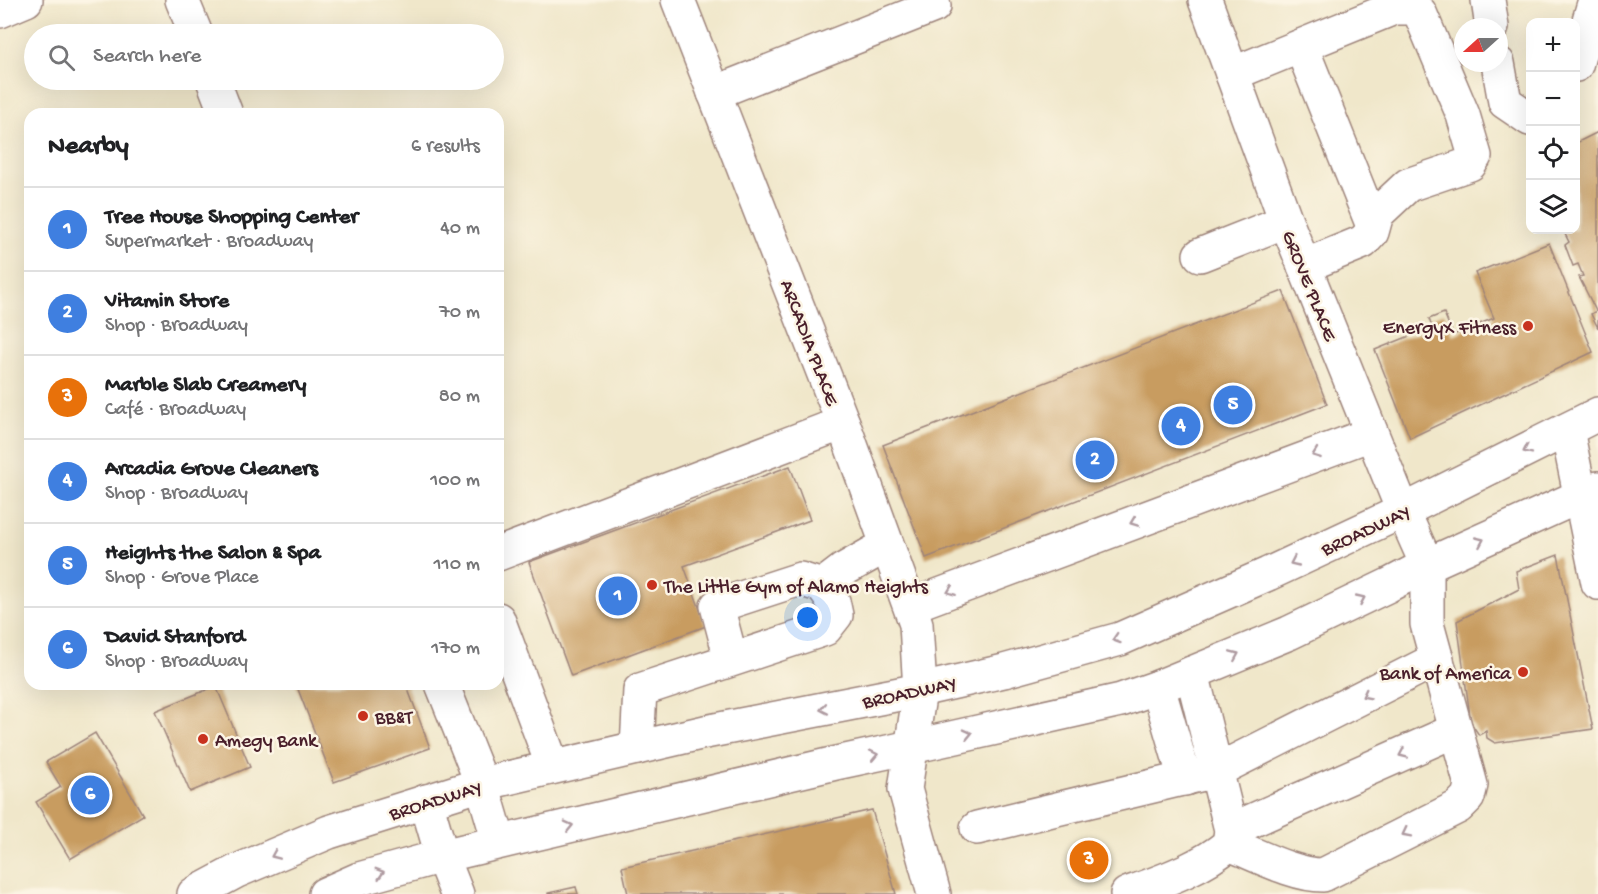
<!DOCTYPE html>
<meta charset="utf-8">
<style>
:root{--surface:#fff;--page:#f6f6f6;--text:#202124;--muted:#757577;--line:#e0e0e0;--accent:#111827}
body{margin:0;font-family:"Gochi Hand",sans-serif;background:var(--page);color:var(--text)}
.controls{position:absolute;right:18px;top:18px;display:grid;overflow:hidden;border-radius:12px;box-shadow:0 6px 24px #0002}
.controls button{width:54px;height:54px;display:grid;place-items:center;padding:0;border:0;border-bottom:2px solid var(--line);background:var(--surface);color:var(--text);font:30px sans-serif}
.compass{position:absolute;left:1454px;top:18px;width:54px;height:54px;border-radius:50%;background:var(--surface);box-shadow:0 6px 24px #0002;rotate:249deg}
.you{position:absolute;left:808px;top:618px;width:21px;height:21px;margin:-15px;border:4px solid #fff;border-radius:50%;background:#1a73e8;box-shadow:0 0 0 9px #1a73e833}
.badge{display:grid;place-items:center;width:39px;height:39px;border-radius:50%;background:var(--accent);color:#fff;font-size:20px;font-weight:700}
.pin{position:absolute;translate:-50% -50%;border:3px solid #fff;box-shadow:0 2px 6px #0006}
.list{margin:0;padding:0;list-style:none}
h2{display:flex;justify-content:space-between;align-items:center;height:78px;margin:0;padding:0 24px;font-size:26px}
h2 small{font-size:20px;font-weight:400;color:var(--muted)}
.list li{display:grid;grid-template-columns:39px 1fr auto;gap:18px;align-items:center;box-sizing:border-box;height:84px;padding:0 24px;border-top:2px solid var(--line)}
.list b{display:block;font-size:22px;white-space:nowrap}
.list p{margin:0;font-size:20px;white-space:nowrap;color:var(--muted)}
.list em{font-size:20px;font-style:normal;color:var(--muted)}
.icon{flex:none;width:33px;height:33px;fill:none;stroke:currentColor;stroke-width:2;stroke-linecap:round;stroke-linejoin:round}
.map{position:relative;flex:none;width:1598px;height:894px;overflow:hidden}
.search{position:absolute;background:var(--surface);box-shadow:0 6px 24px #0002;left:24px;top:24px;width:480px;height:66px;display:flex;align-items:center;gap:15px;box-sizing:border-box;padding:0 21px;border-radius:33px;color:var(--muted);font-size:22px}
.panel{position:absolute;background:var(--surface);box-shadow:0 6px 24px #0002;left:24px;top:108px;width:480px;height:582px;border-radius:18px}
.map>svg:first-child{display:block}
.building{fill:#c89c60}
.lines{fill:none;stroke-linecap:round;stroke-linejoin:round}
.minor-casing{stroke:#9d837a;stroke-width:36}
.major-casing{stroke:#9d837a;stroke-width:36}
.minor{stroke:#fff;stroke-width:33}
.major{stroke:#fff;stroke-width:33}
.oneway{stroke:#ae9aa0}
.poi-dot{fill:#c8321e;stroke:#fcf5e5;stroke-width:2}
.labels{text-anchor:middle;stroke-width:5;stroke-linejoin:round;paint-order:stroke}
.street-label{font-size:20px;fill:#4a1f2b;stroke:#fcf5e5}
.poi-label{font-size:20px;fill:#4a1f2b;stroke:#fcf5e5;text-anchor:start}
</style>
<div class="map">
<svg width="1598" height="894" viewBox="0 0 1598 894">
<rect width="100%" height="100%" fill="#fcf5e5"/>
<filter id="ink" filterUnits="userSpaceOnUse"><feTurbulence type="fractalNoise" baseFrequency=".0167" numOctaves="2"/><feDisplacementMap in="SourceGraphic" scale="12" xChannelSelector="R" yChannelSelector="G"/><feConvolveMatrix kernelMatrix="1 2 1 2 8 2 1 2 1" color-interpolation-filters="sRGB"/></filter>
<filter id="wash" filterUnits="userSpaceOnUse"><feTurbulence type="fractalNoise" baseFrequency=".008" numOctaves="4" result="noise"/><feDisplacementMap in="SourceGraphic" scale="24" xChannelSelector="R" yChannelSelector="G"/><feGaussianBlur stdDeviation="1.35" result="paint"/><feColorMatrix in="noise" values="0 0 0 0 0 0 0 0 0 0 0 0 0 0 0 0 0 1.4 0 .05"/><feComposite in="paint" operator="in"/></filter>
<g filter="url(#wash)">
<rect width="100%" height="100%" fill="#f0e7ca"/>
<g id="blocks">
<g class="building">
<polygon points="1598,132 1598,328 1591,314 1596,311 1579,277 1583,276 1578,264 1573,266 1565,245 1569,242 1563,230 1576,230 1576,143"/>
<polygon points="1549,243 1593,352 1410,438 1375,350 1432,327 1429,319 1444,313 1453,335 1494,318 1475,273"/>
<polygon points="1283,291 1327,404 926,558 883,445"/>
<polygon points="790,466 810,520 684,566 706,626 571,676 529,562"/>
<polygon points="1558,555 1593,729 1495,743 1487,738 1486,731 1479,735 1471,723 1457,621 1519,589 1516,571"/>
<polygon points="296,684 406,684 430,748 334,782"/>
<polygon points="216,686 250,767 190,792 155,711"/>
<polygon points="95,733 143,815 70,859 36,802 61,787 46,762"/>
<polygon points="872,810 896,894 628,894 622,867"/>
<polygon points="576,887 578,894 548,894 548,893"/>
</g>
</g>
</g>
<g filter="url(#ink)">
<use href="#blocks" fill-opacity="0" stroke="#9d837a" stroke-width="1.5"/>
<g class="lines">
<g class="minor-casing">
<g id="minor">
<polyline points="182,0 196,34"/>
<polyline points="678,0 843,423 916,624 920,690 905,789 934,894"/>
<path d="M1205,0L1286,221L1403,511L1427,565V624L1471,785L1468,797L1458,807L1323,875C1294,875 1257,855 1229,844"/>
<polyline points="1488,0 1492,27"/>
<polyline points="0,11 26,0"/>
<polyline points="1301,46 1373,226"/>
<polyline points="1498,63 1505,102 1530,119"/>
<polyline points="1576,65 1595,0"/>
<polyline points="1232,74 1394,8 1411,8 1420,13 1463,115 1475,156 1470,164 1408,185 1377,214 1372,232 1363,242 1304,266"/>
<polyline points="213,80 226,114"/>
<polyline points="714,93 934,6"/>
<polyline points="1200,255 1286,221"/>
<polyline points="1567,430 1598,583"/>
<polyline points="498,554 843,423"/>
<polyline points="822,586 843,570 887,545"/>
<polyline points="910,606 1371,434"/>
<polyline points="498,619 553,767"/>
<polyline points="442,684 482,784 499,842"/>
<polyline points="1158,687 1185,779"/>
<polyline points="637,748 640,690 825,629 836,615 833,601 822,586 800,579 717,606 731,659"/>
<polyline points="426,801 442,856 457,894"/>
<polyline points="977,828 1216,771 1437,659"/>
<polyline points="1231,830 1456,730"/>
<path d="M1127,894C1162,881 1201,868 1229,844L1231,830L1192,673"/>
</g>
</g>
<g class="major-casing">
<g id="major">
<polyline points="194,894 237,871 329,832 482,784 705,732 920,690 1004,671 1120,639 1268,574 1403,511 1598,414"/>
<polyline points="325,894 359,879 442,856 836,763 911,747 1121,700 1158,687 1289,633 1389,585 1427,565 1598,488"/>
</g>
</g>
<use href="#minor" class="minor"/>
<use href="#major" class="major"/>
</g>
<defs><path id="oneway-chevron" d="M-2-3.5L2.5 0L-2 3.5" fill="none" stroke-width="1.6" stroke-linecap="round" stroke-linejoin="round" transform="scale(1.5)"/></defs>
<g class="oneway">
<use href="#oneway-chevron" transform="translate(1527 450) rotate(154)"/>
<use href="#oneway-chevron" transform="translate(1316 454) rotate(160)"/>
<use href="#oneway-chevron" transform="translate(1134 522) rotate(159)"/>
<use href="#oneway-chevron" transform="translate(1480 541) rotate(-24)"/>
<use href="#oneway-chevron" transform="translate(1294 562) rotate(155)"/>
<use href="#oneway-chevron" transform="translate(951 591) rotate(159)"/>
<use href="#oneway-chevron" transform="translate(1361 599) rotate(-25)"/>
<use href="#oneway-chevron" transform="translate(1116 639) rotate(162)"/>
<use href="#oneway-chevron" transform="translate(1235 655) rotate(-23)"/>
<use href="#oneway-chevron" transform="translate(1366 695) rotate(153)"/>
<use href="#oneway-chevron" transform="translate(824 709) rotate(169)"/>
<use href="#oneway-chevron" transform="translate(968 734) rotate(-13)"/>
<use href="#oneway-chevron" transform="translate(1403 754) rotate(156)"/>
<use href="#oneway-chevron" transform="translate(874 755) rotate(-12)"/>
<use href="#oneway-chevron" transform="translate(569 826) rotate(-13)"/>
<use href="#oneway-chevron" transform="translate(1406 833) rotate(153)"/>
<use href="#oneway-chevron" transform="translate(275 855) rotate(157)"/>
<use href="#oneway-chevron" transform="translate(380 873) rotate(-16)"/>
</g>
</g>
<g class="poi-dot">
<circle cx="1528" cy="326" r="6"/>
<circle cx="652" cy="585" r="6"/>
<circle cx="1523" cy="672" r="6"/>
<circle cx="363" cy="716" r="6"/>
<circle cx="203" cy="739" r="6"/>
</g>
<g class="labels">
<g class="street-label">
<text transform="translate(1311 285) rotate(68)" y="7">GROVE PLACE</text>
<text transform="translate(811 342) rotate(69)" y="7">ARCADIA PLACE</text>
<text transform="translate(1365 529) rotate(-25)" y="7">BROADWAY</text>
<text transform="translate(909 691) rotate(-12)" y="7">BROADWAY</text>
<text transform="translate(435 799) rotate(-17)" y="7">BROADWAY</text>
</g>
<g class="poi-label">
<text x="1516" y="333" text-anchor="end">EnergyX Fitness</text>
<text x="664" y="592">The Little Gym of Alamo Heights</text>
<text x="1511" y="679" text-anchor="end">Bank of America</text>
<text x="375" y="723">BB&amp;T</text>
<text x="215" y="746">Amegy Bank</text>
</g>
</g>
</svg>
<div class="controls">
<button>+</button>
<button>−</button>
<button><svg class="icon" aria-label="locate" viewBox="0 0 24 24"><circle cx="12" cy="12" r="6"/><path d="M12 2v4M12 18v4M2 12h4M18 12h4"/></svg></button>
<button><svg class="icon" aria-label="layers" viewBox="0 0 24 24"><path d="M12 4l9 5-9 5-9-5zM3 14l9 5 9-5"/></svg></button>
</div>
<svg class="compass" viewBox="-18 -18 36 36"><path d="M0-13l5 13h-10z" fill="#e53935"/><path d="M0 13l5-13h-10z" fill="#757577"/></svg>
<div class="you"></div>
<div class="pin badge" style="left:618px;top:596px;background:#3f7fe0">1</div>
<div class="pin badge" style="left:1095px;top:460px;background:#3f7fe0">2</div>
<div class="pin badge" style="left:1089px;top:860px;background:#e8710a">3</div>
<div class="pin badge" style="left:1181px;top:426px;background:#3f7fe0">4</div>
<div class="pin badge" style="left:1233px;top:405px;background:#3f7fe0">5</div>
<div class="pin badge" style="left:90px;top:795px;background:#3f7fe0">6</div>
<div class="search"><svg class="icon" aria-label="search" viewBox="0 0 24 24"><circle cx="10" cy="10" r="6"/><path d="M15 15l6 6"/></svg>Search here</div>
<section class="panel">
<h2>Nearby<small>6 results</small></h2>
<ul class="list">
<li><span class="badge" style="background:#3f7fe0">1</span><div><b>Tree House Shopping Center</b><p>Supermarket · Broadway</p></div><em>40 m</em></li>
<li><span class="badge" style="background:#3f7fe0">2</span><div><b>Vitamin Store</b><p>Shop · Broadway</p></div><em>70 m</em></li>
<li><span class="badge" style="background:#e8710a">3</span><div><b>Marble Slab Creamery</b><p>Café · Broadway</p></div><em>80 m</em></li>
<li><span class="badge" style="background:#3f7fe0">4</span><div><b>Arcadia Grove Cleaners</b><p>Shop · Broadway</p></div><em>100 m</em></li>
<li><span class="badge" style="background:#3f7fe0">5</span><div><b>Heights the Salon &amp; Spa</b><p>Shop · Grove Place</p></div><em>110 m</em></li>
<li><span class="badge" style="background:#3f7fe0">6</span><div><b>David Stanford</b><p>Shop · Broadway</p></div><em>170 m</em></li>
</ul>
</section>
</div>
